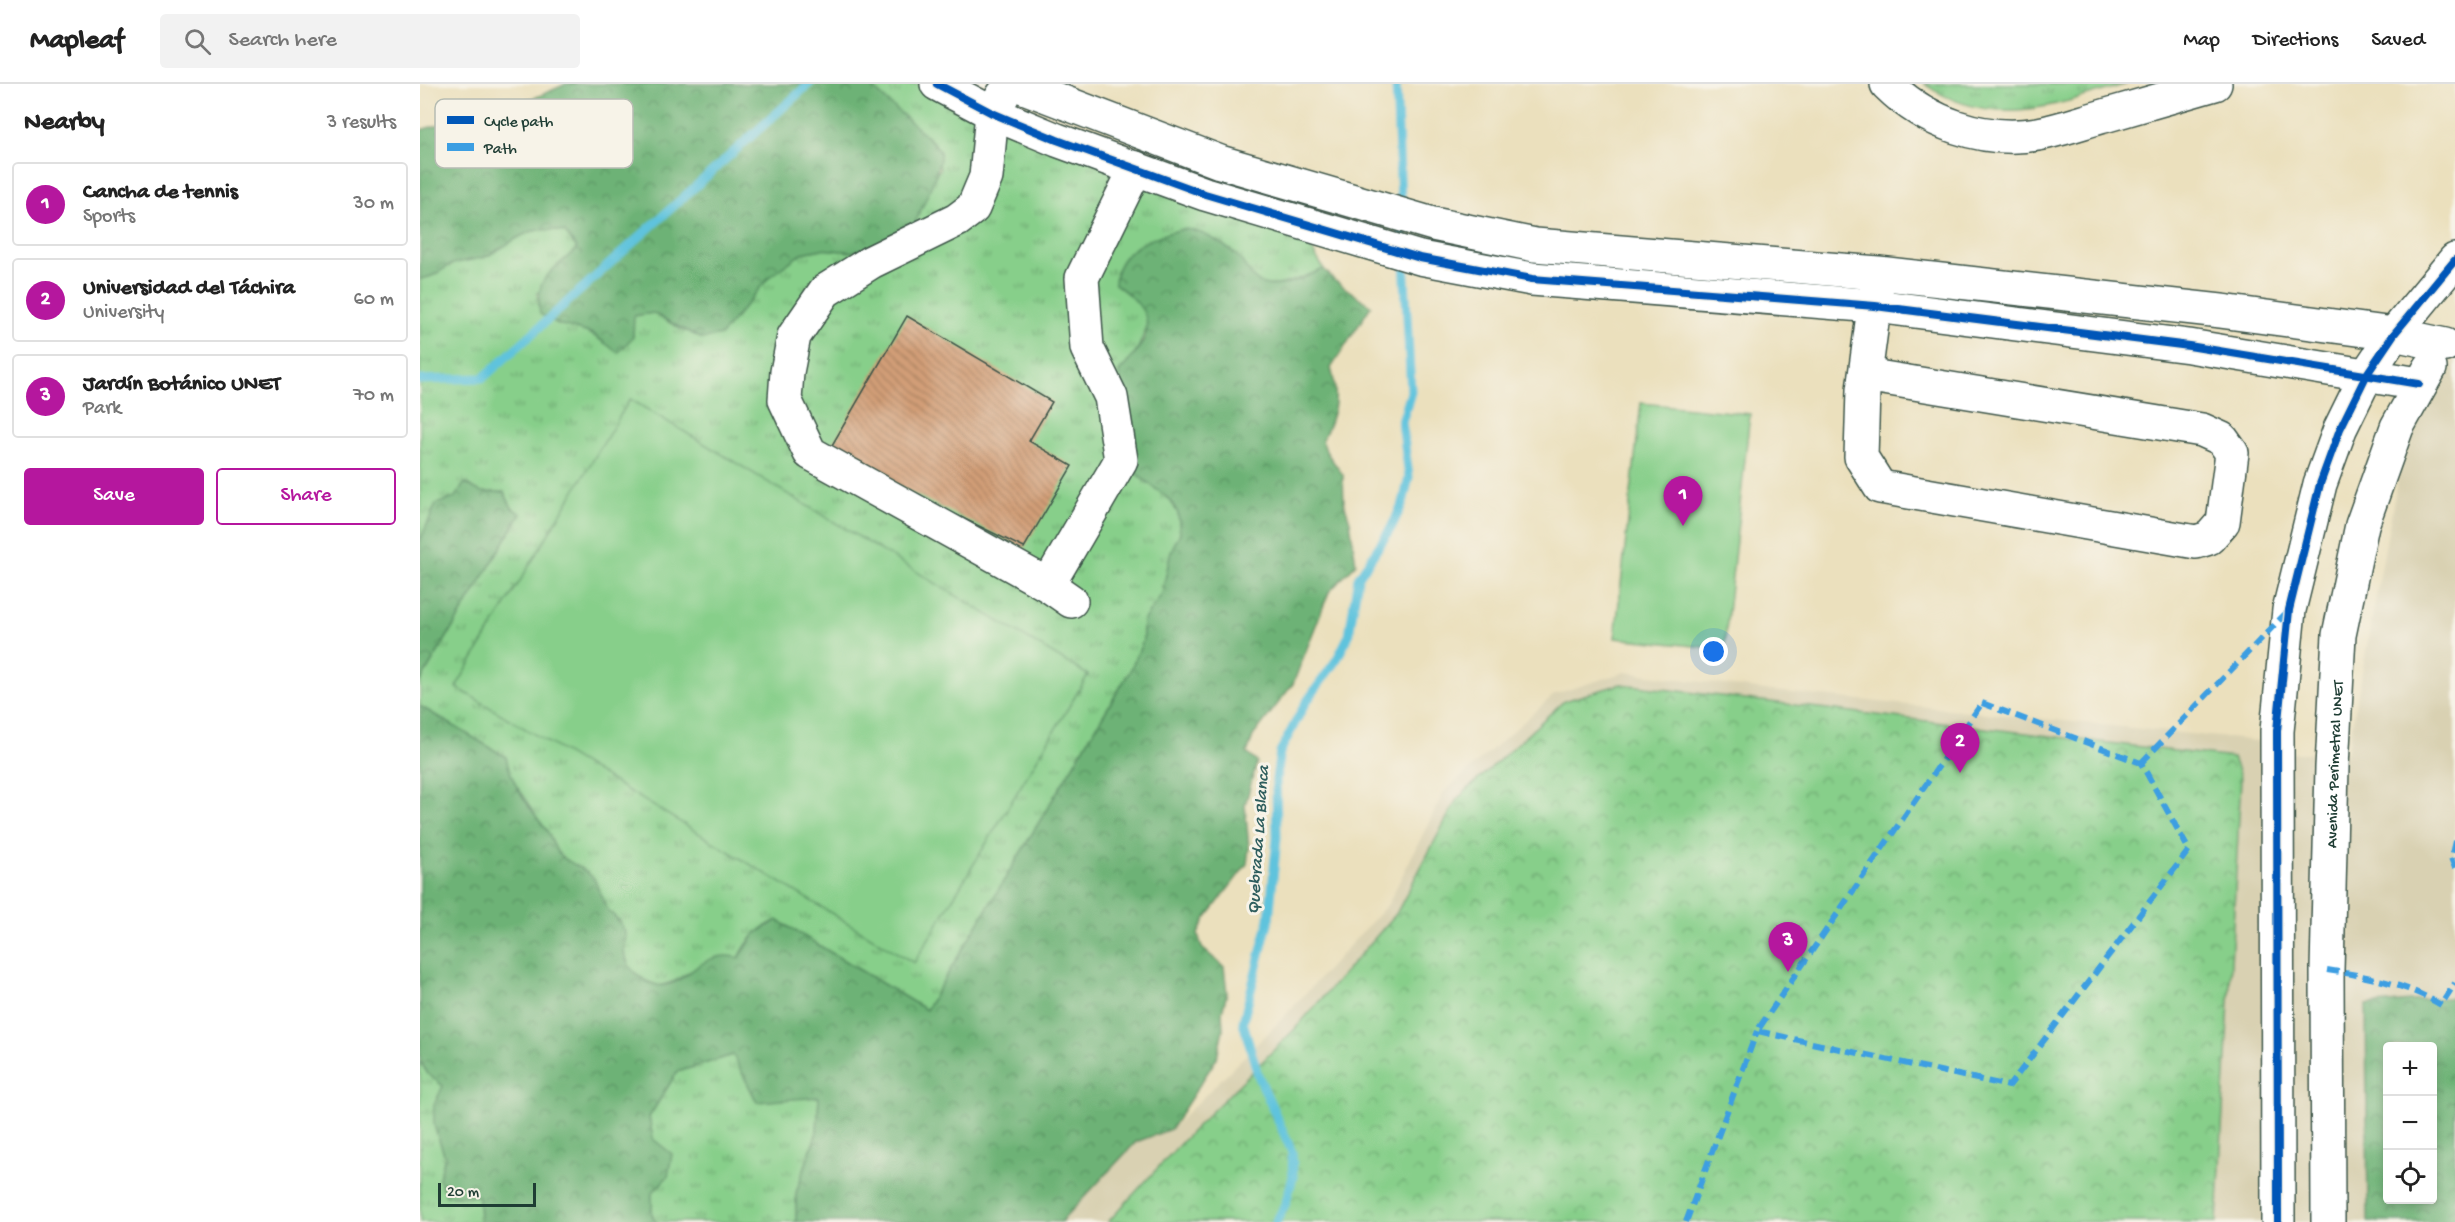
<!DOCTYPE html>
<meta charset="utf-8">
<style>
:root{--surface:#fff;--page:#f2f2f2;--text:#222;--muted:#767676;--line:#e0e0e0;--accent:#b5179e}
body{margin:0;font-family:"Gochi Hand",sans-serif;background:var(--page);color:var(--text)}
.controls{position:absolute;right:18px;bottom:18px;display:grid;overflow:hidden;border-radius:6px;box-shadow:0 3px 9px #0003}
.controls button{width:54px;height:54px;display:grid;place-items:center;padding:0;border:0;border-bottom:2px solid var(--line);background:var(--surface);color:var(--text);font:30px sans-serif}
.scale{position:absolute;left:18px;bottom:15px;width:98px;box-sizing:border-box;padding-left:6px;border:3px solid #1f3d34;border-top:0;font-size:16px;line-height:21px;white-space:nowrap;color:#1f3d34;-webkit-text-stroke:4px #f7f3e8;paint-order:stroke}
.you{position:absolute;left:1294px;top:568px;width:21px;height:21px;margin:-15px;border:4px solid #fff;border-radius:50%;background:#1a73e8;box-shadow:0 0 0 9px #1a73e833}
.badge{display:grid;place-items:center;width:39px;height:39px;border-radius:50%;background:var(--accent);color:#fff;font-size:20px;font-weight:700}
.pin{position:absolute;translate:-50% -50px;filter:drop-shadow(0 2px 3px #0008)}
.pin::after{content:'';position:absolute;top:32px;width:21px;height:18px;background:inherit;clip-path:polygon(0 0,100% 0,50% 100%)}
.list{margin:0;padding:0;list-style:none}
h2{display:flex;justify-content:space-between;align-items:center;height:78px;margin:0;padding:0 24px;font-size:26px}
h2 small{font-size:20px;font-weight:400;color:var(--muted)}
.list li{display:grid;grid-template-columns:39px 1fr auto;gap:18px;align-items:center;box-sizing:border-box;height:84px;margin:0 12px 12px;padding:0 12px;border:2px solid var(--line);border-radius:6px}
.list b{display:block;font-size:22px;white-space:nowrap}
.list p{margin:0;font-size:20px;white-space:nowrap;color:var(--muted)}
.list em{font-size:20px;font-style:normal;color:var(--muted)}
.actions{display:flex;gap:12px;padding:18px 24px}
.actions a{flex:1;padding:14px 0;border:2px solid var(--accent);border-radius:6px;text-align:center;font-size:21px;color:var(--accent)}
.actions .main{background:var(--accent);color:#fff}
.icon{flex:none;width:33px;height:33px;fill:none;stroke:currentColor;stroke-width:2;stroke-linecap:round;stroke-linejoin:round}
.map{position:relative;flex:none;width:2035px;height:1138px;overflow:hidden}
header{display:flex;align-items:center;gap:36px;box-sizing:border-box;height:84px;padding:0 30px;background:var(--surface);border-bottom:2px solid var(--line)}
header strong{font-size:28px}
nav{display:flex;gap:33px;margin-inline-start:auto;font-size:21px}
.search{width:420px;height:54px;background:var(--page);display:flex;align-items:center;gap:15px;box-sizing:border-box;padding:0 21px;border-radius:6px;color:var(--muted);font-size:22px}
main{display:flex}
aside{flex:1;background:var(--surface)}
.map>svg:first-child{display:block}
.built{fill:#d9d1b2;fill-rule:evenodd}
.grass{fill:url(#grass-tufts);stroke:#53865f;stroke-width:1.5}
.forest{fill:url(#forest-crowns);stroke:#467855;stroke-width:1.5;fill-rule:evenodd}
.park{fill:url(#park-crowns);stroke:#53865f;stroke-width:1.5}
.garden{fill:#87cf8a;stroke:#53865f;stroke-width:1.5}
.lines{fill:none;stroke-linecap:round;stroke-linejoin:round}
.stream{stroke:#5fc3dd;stroke-width:9}
.building{fill:url(#building-back-hatch)}
.minor-casing{stroke:#3e5549;stroke-width:36}
.minor{stroke:#fff;stroke-width:33}
.quiet{stroke:#3c9ee2;stroke-width:6;stroke-dasharray:12 6;stroke-linecap:butt}
.cycleway-casing{stroke:#f7f3e8;stroke-width:11}
.cycleway{stroke:#0057b8;stroke-width:8}
.labels{text-anchor:middle;stroke-width:6;stroke-linejoin:round;paint-order:stroke}
.street-label{font-size:16px;fill:#1f3d34;stroke:#f7f3e8}
.water-label{font-size:18px;font-style:italic;fill:#2f5e5e;stroke:#f7f3e8}
.key{fill:#f7f3e8;stroke:#b6bcb2;stroke-width:1.5}
.key-label{font-size:16px;fill:#1f3d34}
</style>
<header>
<strong>Mapleaf</strong>
<div class="search"><svg class="icon" aria-label="search" viewBox="0 0 24 24"><circle cx="10" cy="10" r="6"/><path d="M15 15l6 6"/></svg>Search here</div>
<nav><a>Map</a><a>Directions</a><a>Saved</a></nav>
</header>
<main>
<aside>
<h2>Nearby<small>3 results</small></h2>
<ul class="list">
<li><span class="badge">1</span><div><b>Cancha de tennis</b><p>Sports</p></div><em>30 m</em></li>
<li><span class="badge">2</span><div><b>Universidad del Táchira</b><p>University</p></div><em>60 m</em></li>
<li><span class="badge">3</span><div><b>Jardín Botánico UNET</b><p>Park</p></div><em>70 m</em></li>
</ul>
<div class="actions"><a class="main">Save</a><a>Share</a></div>
</aside>
<div class="map">
<svg width="2035" height="1138" viewBox="0 0 2035 1138">
<defs>
<pattern id="grass-tufts" width="24" height="20" patternUnits="userSpaceOnUse" patternTransform="scale(1.5)"><rect width="24" height="20" fill="#87cf8a"/><path d="M3 7l-1-3M5 7V3M7 7l1-3M15 17l-1-3M17 17v-4M19 17l1-3" fill="none" stroke="#6ea972"/></pattern>
<pattern id="forest-crowns" width="20" height="18" patternUnits="userSpaceOnUse" patternTransform="scale(1.5)"><rect width="20" height="18" fill="#6db276"/><path d="M2 6a3 3 0 1 1 6 0M12 15a3 3 0 1 1 6 0" fill="none" stroke="#599262"/></pattern>
<pattern id="park-crowns" width="20" height="18" patternUnits="userSpaceOnUse" patternTransform="scale(1.5)"><rect width="20" height="18" fill="#87cf8a"/><path d="M2 6a3 3 0 1 1 6 0M12 15a3 3 0 1 1 6 0" fill="none" stroke="#6ea972"/></pattern>
<pattern id="building-back-hatch" width="6" height="6" patternUnits="userSpaceOnUse" patternTransform="scale(1.5)"><rect width="6" height="6" fill="#d29e77"/><path d="M-1 5l2 2M0 0l6 6M5-1l2 2" fill="none" stroke="#aa8262"/></pattern>
</defs>
<rect width="100%" height="100%" fill="#f7f3e8"/>
<filter id="ink" filterUnits="userSpaceOnUse"><feTurbulence type="fractalNoise" baseFrequency=".0167" numOctaves="2"/><feDisplacementMap in="SourceGraphic" scale="12" xChannelSelector="R" yChannelSelector="G"/><feConvolveMatrix kernelMatrix="1 2 1 2 8 2 1 2 1" color-interpolation-filters="sRGB"/></filter>
<filter id="wash" filterUnits="userSpaceOnUse"><feTurbulence type="fractalNoise" baseFrequency=".008" numOctaves="4" result="noise"/><feDisplacementMap in="SourceGraphic" scale="24" xChannelSelector="R" yChannelSelector="G"/><feGaussianBlur stdDeviation="1.35" result="paint"/><feColorMatrix in="noise" values="0 0 0 0 0 0 0 0 0 0 0 0 0 0 0 0 0 1.4 0 .05"/><feComposite in="paint" operator="in"/></filter>
<g filter="url(#wash)">
<rect width="100%" height="100%" fill="#ebe0bd"/>
<path class="built" d="M2035,275V1138H641L716,1058L751,1045L858,939L968,820L1024,708L1135,610L1205,588L1353,607L1867,660V669H1927L1980,383L1992,348ZM1968,962H2012V1116H1968Z"/>
<g class="grass">
<path d="M450,0H517L875,138L904,185C884,192 847,214 829,191C817,177 818,171 800,161L695,200L719,219L728,231C725,255 716,271 699,288L718,391L750,416L758,429L760,449L751,467L742,511L723,537V557L710,587L506,926L357,836C339,844 327,856 319,874L269,888L255,897L239,902L226,897L210,885L204,867L206,851L200,837L188,827L174,795L138,770L126,745L116,735L104,712L89,693L86,673L0,622V598L101,430L92,424L84,408C30,407 31,418 0,457V195C19,192 18,186 33,180C44,176 58,176 69,171C99,155 108,139 145,148L157,164L117,210L121,230C141,242 167,244 184,259L213,253V232L233,229L264,247L301,251L349,193L382,169L402,165L432,168L490,150L510,99L520,85L515,60L470,22Z"/>
<path d="M1504,0H1707C1635,21 1573,47 1504,0Z"/>
<polygon points="313,971 337,1018 399,1012 397,1048 376,1109 376,1138 236,1138 232,1131 232,1109 248,1092 233,1055 229,1033 257,988"/>
<polygon points="0,977 8,990 23,1002 14,1041 25,1073 19,1094 27,1112 59,1112 60,1138 0,1138"/>
</g>
<g class="forest">
<path d="M146,0H450C463,17 516,56 520,68C524,79 496,137 490,150L432,168L402,165L382,169L349,193L301,251L282,255L233,229L214,232L213,253L198,269L173,250L138,240L120,230C114,191 132,189 157,164L145,148C108,139 99,155 69,171C58,176 44,176 33,180C18,186 19,192 0,195V46L117,13Z"/>
<path d="M763,145C780,145 799,158 813,168C831,182 828,205 860,201C875,199 890,190 904,185L914,196L951,222L911,284C919,313 916,330 902,356L907,369L923,391L924,419L930,437L936,480L909,508L873,600L833,652L827,669L837,678L825,721L829,764L827,780L786,834L778,850L782,864L804,883L807,909L802,928L803,945L797,974L751,1045L716,1058L641,1138H376V1109L397,1048L399,1013L337,1018L313,971L257,988L229,1033L233,1055L252,1070L248,1092L232,1109V1131L236,1138H60L59,1112H26L19,1094L25,1073L14,1041V1021L23,1002L8,990L0,977V622L86,673C91,700 109,723 125,744C132,752 132,764 140,771C150,780 167,785 174,795C179,803 181,815 187,824C193,833 202,837 205,849C207,855 203,861 204,867C206,884 220,897 237,901C264,907 280,862 319,874L335,850L357,836L506,926L710,587L723,557V537L742,510L751,467L760,449L758,429L750,416L718,391L708,371L699,288C735,251 739,230 695,200C695,165 733,152 763,145Z"/>
<polygon points="45,399 61,408 84,408 92,424 101,430 0,598 0,457 16,420 34,414"/>
<path d="M2035,913V1138H1948L1946,921ZM1968,962H2012V1116H1968Z"/>
</g>
<polygon class="park" points="1201,600 1813,674 1821,695 1797,1138 688,1138 770,1049 874,946 976,830 1037,715 1144,617"/>
<g class="garden">
<polygon points="210,315 668,591 494,879 36,603"/>
<polygon points="1221,319 1330,330 1304,565 1195,554"/>
</g>
<g class="lines">
<g class="stream">
<polyline points="976,0 983,162"/>
<polyline points="0,296 63,294 389,0"/>
<polyline points="856,1138 865,1121 873,1093 872,1068 838,991 823,938 849,835 857,754 856,696 860,668 885,620 917,575 929,551 938,494 971,444 983,419 989,393 982,338 991,308 984,176"/>
</g>
</g>
<g id="blocks">
<polygon class="building" points="487,232 632,318 609,357 652,382 604,464 408,368"/>
</g>
</g>
<g filter="url(#ink)">
<use href="#blocks" fill-opacity="0" stroke="#3e5549" stroke-width="1.5"/>
<g class="lines">
<g class="minor-casing">
<g id="minor">
<polyline points="517,0 572,29 637,56 785,110 1000,174 1112,195 1455,222 1769,262 1999,300"/>
<polyline points="596,0 800,78 1013,140 1115,161 1458,189 1801,227 1974,250 2025,261"/>
<path d="M1467,0C1506,39 1563,59 1618,50C1640,46 1662,38 1684,32C1721,21 1758,11 1795,0"/>
<polyline points="583,11 572,29 566,93 553,124 537,136 451,178 405,207 374,252 367,288 365,316 390,369 628,501 651,517"/>
<polyline points="1445,291 1782,346 1802,355 1812,369 1803,438 1789,454 1776,458 1460,403 1441,373 1443,306 1457,201"/>
<polyline points="628,501 701,376 691,313 667,264 662,194 716,84"/>
<polyline points="1858,1138 1857,647 1869,526 1900,400 1920,345 1947,290 1974,250 2035,176"/>
<path id="s1" d="M1908,1138L1907,886L1912,683L1919,551L1942,441L1977,343L2010,284"/>
</g>
</g>
<use href="#minor" class="minor"/>
<g class="quiet">
<polygon points="1562,619 1721,679 1769,766 1589,1002 1337,947"/>
<polyline points="1721,679 1869,526"/>
<polyline points="2035,757 2031,774 2035,784"/>
<path d="M1907,886C1946,892 1987,900 2021,921L2035,899"/>
<polyline points="1266,1138 1337,947"/>
</g>
<g class="cycleway-casing">
<g id="cycleway">
<polyline points="517,0 572,29 637,56 785,110 1000,174 1112,195 1455,222 1769,262 1999,300"/>
<polyline points="1858,1138 1857,647 1869,526 1900,400 1920,345 1947,290 1974,250 2035,176"/>
</g>
</g>
<use href="#cycleway" class="cycleway"/>
</g>
</g>
<g class="labels">
<g class="street-label">
<text dy="6" stroke="none"><textPath href="#s1" startOffset="458">Avenida Perimetral UNET</textPath></text>
</g>
<g class="water-label">
<text transform="translate(837 756) rotate(-86)" y="6">Quebrada La Blanca</text>
</g>
</g>
<rect x="15" y="15" width="198" height="69" rx="9" class="key"/>
<rect x="27" y="32" width="27" height="8" fill="#0057b8"/>
<rect x="27" y="59" width="27" height="8" fill="#3c9ee2"/>
<g class="key-label">
<text x="64" y="42">Cycle path</text>
<text x="64" y="69">Path</text>
</g>
</svg>
<div class="controls">
<button>+</button>
<button>−</button>
<button><svg class="icon" aria-label="locate" viewBox="0 0 24 24"><circle cx="12" cy="12" r="6"/><path d="M12 2v4M12 18v4M2 12h4M18 12h4"/></svg></button>
</div>
<div class="scale">20 m</div>
<div class="you"></div>
<div class="pin badge" style="left:1263px;top:442px">1</div>
<div class="pin badge" style="left:1540px;top:689px">2</div>
<div class="pin badge" style="left:1368px;top:888px">3</div>
</div>
</main>
